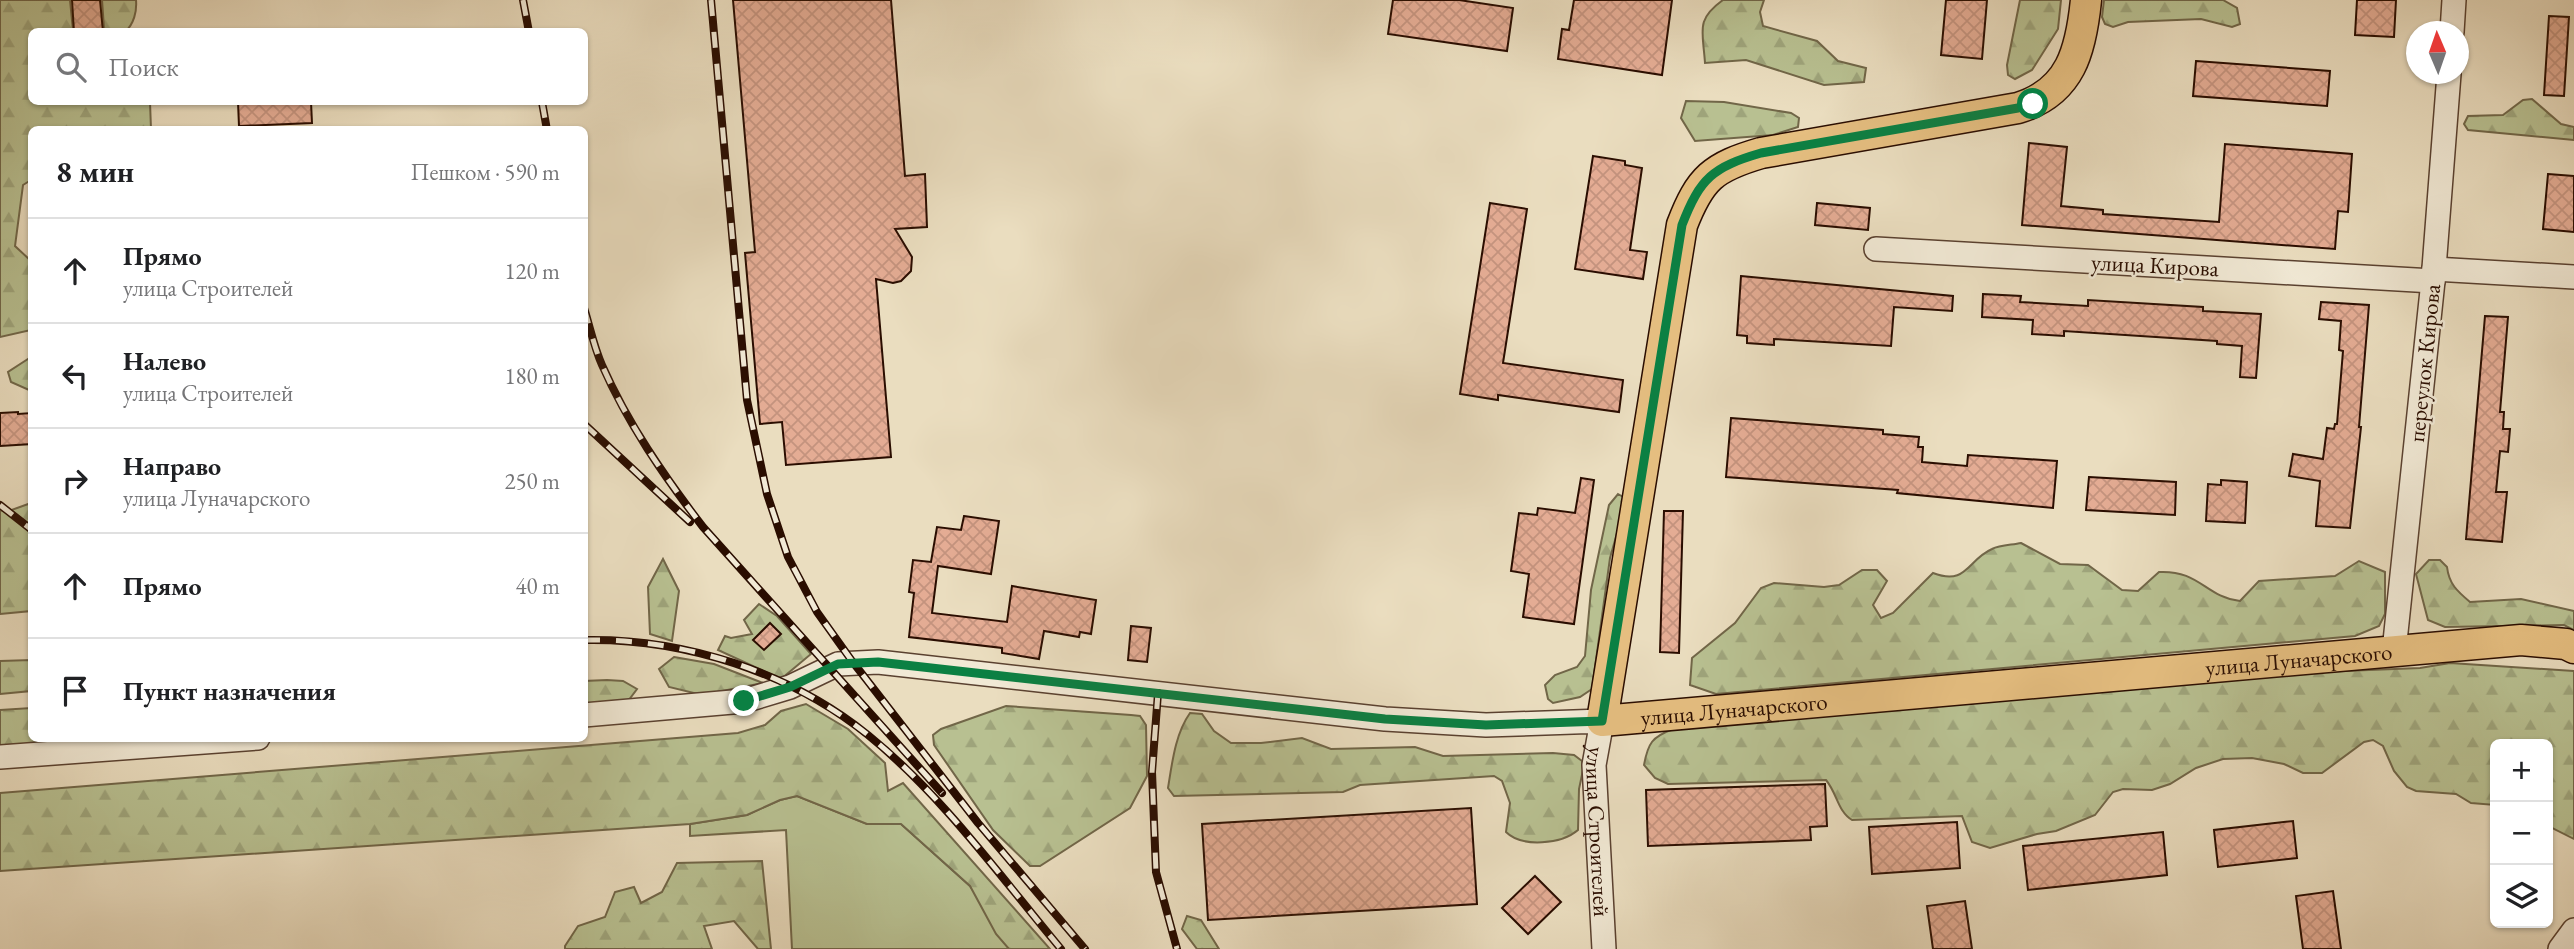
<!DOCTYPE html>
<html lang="ru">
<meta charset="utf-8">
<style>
:root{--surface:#fff;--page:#f2f2f2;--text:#202124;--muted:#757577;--line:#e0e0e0}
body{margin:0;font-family:"EB Garamond",serif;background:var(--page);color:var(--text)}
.controls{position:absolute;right:21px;bottom:21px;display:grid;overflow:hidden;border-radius:10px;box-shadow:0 2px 5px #0004}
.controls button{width:63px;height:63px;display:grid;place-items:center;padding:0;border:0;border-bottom:2px solid var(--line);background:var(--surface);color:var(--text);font:35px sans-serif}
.compass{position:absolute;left:2406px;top:21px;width:63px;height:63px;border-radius:50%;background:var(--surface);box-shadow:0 2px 5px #0004;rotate:358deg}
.stop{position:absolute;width:21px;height:21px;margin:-16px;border:5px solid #0b8043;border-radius:50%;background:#fff}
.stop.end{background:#0b8043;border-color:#fff;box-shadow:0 2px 7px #0008}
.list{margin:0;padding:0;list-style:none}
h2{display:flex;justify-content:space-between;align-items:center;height:91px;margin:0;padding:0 28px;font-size:30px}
h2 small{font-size:23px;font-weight:400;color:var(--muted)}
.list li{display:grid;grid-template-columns:46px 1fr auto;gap:21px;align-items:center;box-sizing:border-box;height:105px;padding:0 28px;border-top:2px solid var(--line)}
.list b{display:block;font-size:26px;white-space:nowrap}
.list p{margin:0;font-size:23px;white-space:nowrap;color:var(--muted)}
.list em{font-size:23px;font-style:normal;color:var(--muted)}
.icon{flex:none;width:38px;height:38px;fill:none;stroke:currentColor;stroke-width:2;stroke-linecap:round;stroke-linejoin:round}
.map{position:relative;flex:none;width:2574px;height:949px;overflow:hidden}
.search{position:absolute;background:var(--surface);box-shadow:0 2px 5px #0004;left:28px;top:28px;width:560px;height:77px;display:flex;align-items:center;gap:18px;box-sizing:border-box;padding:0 24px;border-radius:10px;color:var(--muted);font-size:26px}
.panel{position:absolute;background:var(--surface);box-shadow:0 2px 5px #0004;left:28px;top:126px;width:560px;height:616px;border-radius:10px}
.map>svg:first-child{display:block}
.green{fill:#b8c091;stroke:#716648;stroke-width:2}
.forest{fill:url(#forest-firs);stroke:#716648;stroke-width:2}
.building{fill:url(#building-cross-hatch);stroke:#2a0d00;stroke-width:2}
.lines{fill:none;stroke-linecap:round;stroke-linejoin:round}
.minor-casing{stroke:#5a4130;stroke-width:26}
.major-casing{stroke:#2a0d00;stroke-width:33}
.minor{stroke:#f1e9d5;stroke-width:23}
.major{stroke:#e5be80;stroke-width:30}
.rail-casing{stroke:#2a0d00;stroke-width:8}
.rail{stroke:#f1e9d5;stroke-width:5;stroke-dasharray:16;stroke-linecap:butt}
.route{stroke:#0b8043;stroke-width:9}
.labels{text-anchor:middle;stroke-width:5;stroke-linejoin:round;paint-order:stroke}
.street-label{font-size:23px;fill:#2a0d00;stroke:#f1e9d5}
</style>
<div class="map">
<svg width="2574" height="949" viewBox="0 0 2574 949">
<defs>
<pattern id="forest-firs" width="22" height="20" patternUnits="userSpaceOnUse" patternTransform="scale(1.75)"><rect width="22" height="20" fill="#b8c091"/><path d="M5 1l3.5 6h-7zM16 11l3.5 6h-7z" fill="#9ea47b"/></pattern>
<pattern id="building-cross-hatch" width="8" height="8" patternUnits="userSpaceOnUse" patternTransform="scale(1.75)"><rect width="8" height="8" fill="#e4ac94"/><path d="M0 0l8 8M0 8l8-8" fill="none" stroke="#c4937e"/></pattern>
</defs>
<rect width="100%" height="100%" fill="#eaddbf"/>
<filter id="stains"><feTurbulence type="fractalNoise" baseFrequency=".00286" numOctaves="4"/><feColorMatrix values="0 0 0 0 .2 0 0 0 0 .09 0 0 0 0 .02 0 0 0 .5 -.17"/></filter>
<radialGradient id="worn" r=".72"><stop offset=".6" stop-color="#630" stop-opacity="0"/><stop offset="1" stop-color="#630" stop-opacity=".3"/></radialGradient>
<polygon class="green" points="797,796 867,824 901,824 970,886 1013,949 792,949 786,830 690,836 690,824 747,815 780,800"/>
<g class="forest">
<polygon points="0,0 70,0 73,31 32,32 32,102 150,102 151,129 32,130 31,180 23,185 15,246 31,261 31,330 0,337"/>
<path d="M102,0H136C137,11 134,24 125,32L108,31L104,28Z"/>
<path d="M1723,0H1764L1760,12L1763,26L1817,41L1838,61L1866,68L1864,82L1824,85L1746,60L1705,63C1703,31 1695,20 1723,0Z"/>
<polygon points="2020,0 2061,0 2058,29 2032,70 2015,79 2008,75 2007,65"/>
<polygon points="2104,0 2223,0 2237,8 2240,24 2232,27 2201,19 2128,22 2113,27 2105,24 2102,17"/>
<polygon points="2532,99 2561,124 2574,127 2574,140 2468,130 2464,124 2468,116 2503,115 2523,100"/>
<polygon points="1686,101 1724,102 1791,113 1799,118 1798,127 1773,135 1695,141 1681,118"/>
<polygon points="31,357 31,390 29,390 11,382 8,372"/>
<polygon points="1618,494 1625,498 1625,505 1610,558 1592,689 1580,697 1553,703 1548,699 1545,685 1555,675 1577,667 1585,656 1591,590 1609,505"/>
<polygon points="31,503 31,611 0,614 0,510 6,512"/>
<path d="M2021,543L2060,564L2088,565L2122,590L2138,591L2159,572C2200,570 2205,597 2240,601L2259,581L2335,576L2359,561L2385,572V614L2379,626L2355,636L1716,694L1690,685L1692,658L1735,623L1761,588L1774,583L1824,587L1839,585L1862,570H1877L1887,581L1873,605L1881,618L1893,613L1933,573C1967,586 1967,560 1992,549C2000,545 2012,545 2021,543Z"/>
<polygon points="663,559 679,591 672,641 650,634 648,587"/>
<path d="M2429,560H2440L2447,567C2449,584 2457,591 2470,602L2521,599L2574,611V630L2564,625L2445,627L2428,620L2416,574Z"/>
<polygon points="759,604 777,616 811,654 781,679 718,650 725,636 731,638 752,634 744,620"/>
<polygon points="674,657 714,664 763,683 702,695 669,687 659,669"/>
<polygon points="31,660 31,691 0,694 0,661"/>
<path d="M2450,663L2574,671V839L2548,826V744H2495V805L2471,803L2456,794L2416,791L2407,787L2394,771L2383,746L2373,740L2364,742L2322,773H2303L2284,764L2252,758L2223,759L2196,768L2170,784L2152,790L2123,789L2113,792L2095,815L2056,831L2037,834L1990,848L1972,842L1962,816L1852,820C1838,812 1837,793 1826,780L1668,784L1655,778L1644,765C1648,743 1652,737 1673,729L2293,673L2420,668Z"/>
<polygon points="607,680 623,681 637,689 628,701 585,704 584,681"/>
<polygon points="806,704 848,729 885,763 888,791 903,783 1050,949 1009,949 996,934 970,886 901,824 867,824 797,796 780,800 747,815 690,824 0,871 0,793 738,733 765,725 781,711"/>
<polygon points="1006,706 1131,715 1140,716 1146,725 1147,776 1130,808 1040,866 1030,866 993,830 934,745 933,735 941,729"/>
<polygon points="31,708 32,738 112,739 0,747 0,710"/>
<path d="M1190,713L1202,714L1214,731L1231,743H1261L1302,738L1331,749L1415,747L1443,756L1553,753L1574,755L1582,761L1583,770L1579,789L1578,830C1562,844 1522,848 1506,832L1510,803L1502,781L1494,776L1360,785L1343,792L1174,796L1168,788C1172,764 1175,734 1190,713Z"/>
<polygon points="762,861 771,949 758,949 734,921 704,926 712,949 565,949 565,946 578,926 605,917 615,892 634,887 641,903 662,892 677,863"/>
<polygon points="1187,916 1201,920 1219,949 1197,949 1182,929"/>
</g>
<g class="building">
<polygon points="72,0 100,0 103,32 74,32"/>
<polygon points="733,0 891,0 905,176 925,174 927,227 895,229 912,257 911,271 901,281 893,283 876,279 891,457 786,465 782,422 760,424 745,253 755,252"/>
<polygon points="1393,0 1459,0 1513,8 1507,51 1388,34"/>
<polygon points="1574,0 1672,0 1662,75 1558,59 1562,29 1569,30"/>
<polygon points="1946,0 1987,0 1982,59 1941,55"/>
<polygon points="2357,0 2396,0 2394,37 2355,35"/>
<polygon points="2549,16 2569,17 2564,96 2544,95"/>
<polygon points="2196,61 2330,71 2327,106 2193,96"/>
<polygon points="238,102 311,102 312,123 239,126"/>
<polygon points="2029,143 2067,147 2061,206 2103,210 2103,214 2219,222 2225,144 2352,154 2348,212 2338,211 2335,249 2022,225"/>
<polygon points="1593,156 1625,161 1625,165 1642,168 1630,250 1647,252 1643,279 1575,269"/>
<polygon points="2548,174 2574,176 2574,232 2543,229"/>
<polygon points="1490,203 1527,209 1503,363 1623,380 1619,412 1498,395 1498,400 1460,394"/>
<polygon points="1817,203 1870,208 1868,230 1815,225"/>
<polygon points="1741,276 1953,296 1952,311 1894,307 1891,346 1774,339 1774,345 1747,343 1747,336 1737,335"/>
<polygon points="1983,294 2021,296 2020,302 2088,306 2088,300 2203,307 2203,311 2261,314 2256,378 2240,377 2242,346 2217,344 2217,341 2064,331 2064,336 2032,334 2033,320 1982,317"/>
<polygon points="2321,302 2369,305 2359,427 2361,427 2350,528 2316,526 2320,481 2289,476 2293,454 2323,459 2327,428 2334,429 2335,424 2337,424 2343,351 2339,350 2341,321 2319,319"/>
<polygon points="2485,316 2508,317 2500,412 2504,412 2503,429 2510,429 2508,452 2500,451 2496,492 2507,492 2502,542 2466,539"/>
<polygon points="18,412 18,414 32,413 32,444 0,446 0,413"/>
<polygon points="1731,418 1883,430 1883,434 1919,437 1918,447 1923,447 1922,462 1967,466 1968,455 2057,461 2053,508 1897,493 1898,490 1726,477"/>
<polygon points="2089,477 2176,482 2175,515 2086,510"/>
<polygon points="1581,478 1594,480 1574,624 1523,617 1529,574 1511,571 1519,513 1537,515 1538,508 1575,513"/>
<polygon points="2221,480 2247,482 2245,523 2206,521 2208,484 2221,485"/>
<polygon points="1664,511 1683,511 1679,653 1660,652"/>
<polygon points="964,516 999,521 991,574 938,566 932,613 1007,622 1012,586 1096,600 1091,634 1080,632 1079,637 1044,631 1039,659 1002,653 1002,648 909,637 914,593 909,592 913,560 931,562 937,527 961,530"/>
<polygon points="770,623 781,634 764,650 753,640"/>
<polygon points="1131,626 1151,628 1147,662 1128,660"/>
<polygon points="1825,784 1827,826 1810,827 1811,840 1648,846 1646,790"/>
<polygon points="1471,808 1477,904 1208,920 1202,824"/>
<polygon points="2293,821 2297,858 2218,867 2214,830"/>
<polygon points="1957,822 1960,868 1872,874 1869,827"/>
<polygon points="2163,832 2167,875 2028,890 2023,846"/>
<polygon points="1535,876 1561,902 1528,934 1502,908"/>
<polygon points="2333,891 2341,949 2303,949 2296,896"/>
<polygon points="1965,901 1972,949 1933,949 1927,906"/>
</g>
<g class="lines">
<g class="minor-casing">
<g id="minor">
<polyline points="2452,32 2454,0"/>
<polyline points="1876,249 2433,281"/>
<polyline points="2434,269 2574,277"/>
<polyline points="2394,651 2433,281 2449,74"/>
<path id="s1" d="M584,715L744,701L790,687L838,664L878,662L1385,719L1486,725L1602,721L1594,765L1604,949"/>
<polyline points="0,757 258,738"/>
<polyline points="2560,949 2574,930"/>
</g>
</g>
<g class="major-casing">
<g id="major">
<path id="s2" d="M2086,0C2081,50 2071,92 2018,108L1761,153C1713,167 1700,178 1682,225L1602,721L2521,640L2566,644L2574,648"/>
</g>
</g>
<use href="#minor" class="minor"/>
<use href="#major" class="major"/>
<g class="rail-casing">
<g id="rail">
<polyline points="523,0 529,32"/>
<polyline points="711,0 747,400 767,494 788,557 817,612 852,661 978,823 1085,949"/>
<polyline points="542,102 547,130"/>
<path d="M584,308C590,327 594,347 602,365C628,424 664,476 703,527L942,793"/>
<polyline points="584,424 690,522"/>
<polyline points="0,505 32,530"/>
<path d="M584,640C684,638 790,672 868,735C942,795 1000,876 1061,949"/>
<polyline points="1158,693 1152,772 1156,872 1177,949"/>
</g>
</g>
<use href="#rail" class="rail"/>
</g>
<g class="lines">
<path class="route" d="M744,701L790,687L838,664L878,662L1385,719L1486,725L1602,721L1682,225C1700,178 1713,167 1761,153L2018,108L2033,104"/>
</g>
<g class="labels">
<g class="street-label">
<text transform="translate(2155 265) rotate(3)" y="8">улица Кирова</text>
<text transform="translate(2424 363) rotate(-84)" y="8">переулок Кирова</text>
<text dy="8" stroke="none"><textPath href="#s2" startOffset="1713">улица Луначарского</textPath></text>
<text dy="8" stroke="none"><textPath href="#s2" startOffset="1146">улица Луначарского</textPath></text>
<text dy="8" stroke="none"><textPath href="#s1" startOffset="1141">улица Строителей</textPath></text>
</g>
</g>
<rect width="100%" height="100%" filter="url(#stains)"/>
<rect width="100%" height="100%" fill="url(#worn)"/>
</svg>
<div class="controls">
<button>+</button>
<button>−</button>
<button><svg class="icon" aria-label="layers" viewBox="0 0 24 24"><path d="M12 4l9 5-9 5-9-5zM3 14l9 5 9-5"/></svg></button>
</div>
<svg class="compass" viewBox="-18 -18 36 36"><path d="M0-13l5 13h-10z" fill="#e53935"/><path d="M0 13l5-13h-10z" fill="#757577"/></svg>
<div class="stop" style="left:2033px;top:104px"></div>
<div class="stop end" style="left:744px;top:701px"></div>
<div class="search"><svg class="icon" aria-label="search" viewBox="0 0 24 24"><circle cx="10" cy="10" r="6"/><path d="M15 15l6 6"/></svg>Поиск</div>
<section class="panel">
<h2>8 мин<small>Пешком · 590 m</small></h2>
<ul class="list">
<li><svg class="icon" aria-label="ahead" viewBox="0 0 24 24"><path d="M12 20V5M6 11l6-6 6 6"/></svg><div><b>Прямо</b><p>улица Строителей</p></div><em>120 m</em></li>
<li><svg class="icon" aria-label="left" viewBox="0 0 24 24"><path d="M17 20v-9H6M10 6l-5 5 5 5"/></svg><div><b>Налево</b><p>улица Строителей</p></div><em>180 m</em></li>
<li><svg class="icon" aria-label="right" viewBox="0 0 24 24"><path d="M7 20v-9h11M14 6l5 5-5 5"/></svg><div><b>Направо</b><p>улица Луначарского</p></div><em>250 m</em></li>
<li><svg class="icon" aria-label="ahead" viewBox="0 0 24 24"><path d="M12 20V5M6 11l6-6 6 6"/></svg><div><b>Прямо</b></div><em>40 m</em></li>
<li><svg class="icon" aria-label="arrive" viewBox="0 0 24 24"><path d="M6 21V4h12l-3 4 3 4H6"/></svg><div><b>Пункт назначения</b></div></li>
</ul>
</section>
</div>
